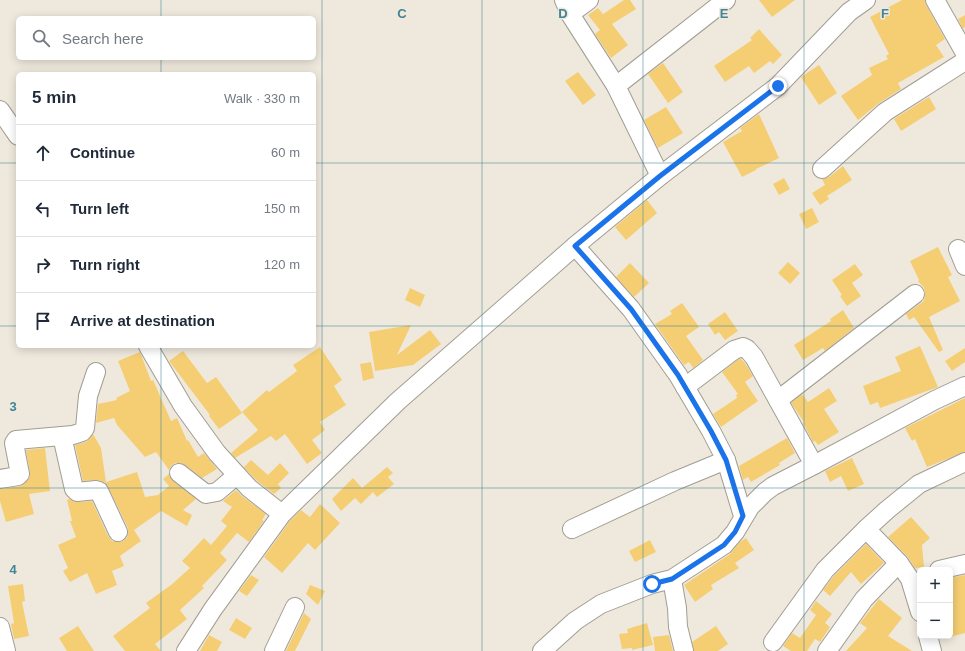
<!DOCTYPE html>
<meta charset="utf-8">
<style>
:root{--surface:#fff;--page:#f2f2f3;--text:#1f2937;--muted:#747a83;--line:#e0e1e3}
body{margin:0;font-family:Helvetica,sans-serif;background:var(--page);color:var(--text)}
.controls{position:absolute;right:12px;bottom:12px;display:grid;overflow:hidden;border-radius:6px;box-shadow:0 2px 10px #0003}
.controls button{width:36px;height:36px;display:grid;place-items:center;padding:0;border:0;border-bottom:1px solid var(--line);background:var(--surface);color:var(--text);font:20px sans-serif}
.stop{position:absolute;width:12px;height:12px;margin:-9px;border:3px solid #1a73e8;border-radius:50%;background:#fff}
.stop.end{background:#1a73e8;border-color:#fff;box-shadow:0 1px 4px #0008}
.list{margin:0;padding:0;list-style:none}
h2{display:flex;justify-content:space-between;align-items:center;height:52px;margin:0;padding:0 16px;font-size:17px}
h2 small{font-size:13px;font-weight:400;color:var(--muted)}
.list li{display:grid;grid-template-columns:26px 1fr auto;gap:12px;align-items:center;box-sizing:border-box;height:56px;padding:0 16px;border-top:1px solid var(--line)}
.list b{display:block;font-size:15px;white-space:nowrap}
.list em{font-size:13px;font-style:normal;color:var(--muted)}
.icon{flex:none;width:22px;height:22px;fill:none;stroke:currentColor;stroke-width:2;stroke-linecap:round;stroke-linejoin:round}
.map{position:relative;flex:none;width:965px;height:651px;overflow:hidden}
.search{position:absolute;background:var(--surface);box-shadow:0 2px 10px #0003;left:16px;top:16px;width:300px;height:44px;display:flex;align-items:center;gap:10px;box-sizing:border-box;padding:0 14px;border-radius:6px;color:var(--muted);font-size:15px}
.panel{position:absolute;background:var(--surface);box-shadow:0 2px 10px #0003;left:16px;top:72px;width:300px;height:276px;border-radius:6px}
.map>svg:first-child{display:block}
.building{fill:#f5ce73}
.lines{fill:none;stroke-linecap:round;stroke-linejoin:round}
.minor-casing{stroke:#a29d92;stroke-width:20}
.minor{stroke:#fff;stroke-width:18}
.route{stroke:#1a73e8;stroke-width:5}
.grid{fill:none;stroke:#438497;stroke-width:1;stroke-opacity:0.55}
.grid-label{font-size:13px;text-anchor:middle;font-weight:bold;fill:#438497;stroke:#efe9dd;stroke-width:3;stroke-linejoin:round;paint-order:stroke}
</style>
<div class="map">
<svg width="965" height="651" viewBox="0 0 965 651">
<rect width="100%" height="100%" fill="#efe9dd"/>
<g class="building">
<polygon points="624,0 630,0 636,9 612,24 628,45 611,58 595,34 600,30 588,15 598,8 603,14"/>
<polygon points="759,0 795,0 772,17"/>
<polygon points="902,0 925,0 926,5 945,39 936,45 944,57 898,83 901,89 879,103 858,120 841,96 872,75 869,68 888,59 886,56 889,54 870,17"/>
<polygon points="965,15 965,27 963,29 958,19"/>
<polygon points="759,29 782,55 773,64 770,61 754,73 749,66 725,82 714,66 752,40 750,38"/>
<polygon points="663,63 683,92 668,103 648,74"/>
<polygon points="819,65 837,93 819,105 801,77"/>
<polygon points="578,72 596,95 583,105 565,81"/>
<polygon points="929,97 936,109 901,131 894,119"/>
<polygon points="666,107 683,133 658,148 644,120"/>
<polygon points="759,114 779,158 756,169 756,170 742,177 723,142 742,131 740,128"/>
<polygon points="843,166 852,180 827,196 829,199 820,205 812,193 825,185 822,179 829,177"/>
<polygon points="784,178 790,189 779,195 773,184"/>
<polygon points="647,200 657,213 626,240 615,227"/>
<polygon points="812,208 819,222 806,229 799,214"/>
<polygon points="938,247 952,275 948,277 960,301 929,317 943,350 939,352 914,317 909,320 906,314 924,301 925,293 924,288 918,281 919,280 910,261"/>
<polygon points="788,262 800,273 790,284 778,273"/>
<polygon points="630,263 649,283 634,297 616,277"/>
<polygon points="855,264 863,275 852,283 861,296 847,306 840,296 842,295 832,280"/>
<polygon points="410,288 425,295 420,307 405,300"/>
<polygon points="682,303 699,327 686,336 703,360 693,368 689,362 684,365 655,324 672,314 670,311"/>
<polygon points="843,310 854,328 825,351 823,348 803,360 794,345 831,321 830,319"/>
<polygon points="725,312 738,331 725,340 719,332 715,335 708,324"/>
<polygon points="411,325 397,355 430,330 441,344 413,365 375,371 369,332"/>
<polygon points="920,346 938,387 880,408 878,402 870,405 863,386 901,371 895,357"/>
<polygon points="320,347 342,380 334,386 346,405 320,422 325,430 312,440 322,453 307,464 285,434 276,441 271,436 235,458 231,453 258,430 242,412 267,390 269,392 297,371 293,365"/>
<polygon points="965,348 965,362 952,371 945,361"/>
<polygon points="183,351 207,383 216,377 242,413 219,429 209,416 210,415 169,361"/>
<polygon points="140,352 151,381 153,380 171,421 177,418 187,441 188,440 198,457 204,453 217,469 202,478 185,465 181,463 175,463 171,466 169,470 156,452 145,457 117,425 114,418 96,423 98,404 117,400 116,398 130,391 118,361"/>
<polygon points="739,359 741,359 745,363 753,376 745,382 758,401 721,427 713,414 737,398 736,395 738,394 722,372"/>
<polygon points="371,362 374,378 363,381 360,364"/>
<polygon points="829,388 837,401 824,409 839,432 818,445 815,441 813,442 803,423 804,422 791,403 802,394 808,402"/>
<polygon points="965,398 965,452 927,467 915,439 912,441 905,428"/>
<polygon points="93,434 101,448 106,482 137,472 145,497 158,495 169,486 163,479 169,474 173,481 196,499 183,510 192,515 187,526 161,511 134,530 141,541 120,556 124,566 112,571 117,585 96,594 87,573 70,582 63,571 68,568 58,545 76,537 70,521 72,521 67,500 69,499 78,502 92,501 108,536 112,541 117,542 123,541 127,538 128,533 128,528 106,483 99,480 83,481 75,445 86,442"/>
<polygon points="787,438 795,453 779,463 780,465 751,482 748,477 743,480 739,466"/>
<polygon points="45,448 50,491 29,494 34,514 6,522 0,501 0,489 20,486 25,483 30,477 30,472 26,450"/>
<polygon points="852,458 864,484 848,491 841,476 830,482 825,471"/>
<polygon points="251,460 268,475 280,463 289,473 278,484 281,488 274,494 256,480 244,467"/>
<polygon points="387,467 393,473 388,477 394,484 377,497 373,492 361,504 355,498 341,511 332,499 353,478 362,488"/>
<polygon points="236,490 242,496 266,514 262,520 264,521 249,542 237,533 220,553 227,560 202,586 204,588 180,610 187,619 155,644 161,651 125,651 113,636 150,608 146,603 171,585 190,568 182,561 204,538 211,545 227,526 221,521 232,507 223,501"/>
<polygon points="320,504 340,523 315,550 308,543 282,573 264,557 290,521 301,510 310,517"/>
<polygon points="911,517 930,538 922,545 924,567 915,568 907,556 888,537"/>
<polygon points="746,538 754,550 735,563 739,568 711,585 713,589 695,602 684,585 730,554 740,542"/>
<polygon points="650,540 656,552 635,562 629,551"/>
<polygon points="866,544 884,563 861,584 851,572 830,596 823,590 833,577"/>
<polygon points="251,575 259,580 247,596 239,591"/>
<polygon points="965,575 965,633 950,637 950,578"/>
<polygon points="23,584 25,601 22,602 29,636 14,639 11,624 14,623 8,586"/>
<polygon points="310,585 325,591 318,605 306,594"/>
<polygon points="879,599 902,618 888,636 912,651 846,651 867,628 860,623"/>
<polygon points="816,601 832,614 825,623 830,627 820,642 815,639 807,651 791,651 783,646 792,633 800,638 816,615 810,610"/>
<polygon points="304,613 311,619 295,651 286,651"/>
<polygon points="236,618 252,628 245,639 229,630"/>
<polygon points="647,623 653,645 632,650 632,648 622,649 619,634 628,633 627,629"/>
<polygon points="78,626 94,651 67,651 59,638"/>
<polygon points="716,626 728,644 718,651 694,651 692,642"/>
<polygon points="209,635 222,642 217,651 200,651"/>
<polygon points="669,635 673,651 655,651 653,637"/>
</g>
<g class="lines">
<g class="minor-casing">
<g id="minor">
<polyline points="564,0 570,14 616,86"/>
<polyline points="935,0 965,53"/>
<polyline points="570,14 589,0"/>
<polyline points="0,110 18,136"/>
<polyline points="822,169 885,112 965,61"/>
<polyline points="660,176 616,86 726,0"/>
<polyline points="575,246 631,309 678,375 711,431 726,460 743,516"/>
<polyline points="958,249 965,266"/>
<polyline points="148,346 183,406 217,453 249,488 282,514"/>
<polyline points="685,387 734,350 743,347 747,349 754,357 814,465"/>
<polyline points="778,400 915,294"/>
<polyline points="62,436 74,489 77,492 96,490 99,491 118,532"/>
<polyline points="179,473 206,494 217,492 237,475"/>
<polyline points="0,479 18,476 20,474 14,443 16,440 73,435 82,432 85,428 88,396 96,372"/>
<polyline points="572,529 675,481 726,460"/>
<polyline points="866,529 899,563 910,579 920,612"/>
<polyline points="939,570 965,564"/>
<polyline points="672,579 677,608 678,627 684,651"/>
<polyline points="0,627 6,651"/>
<polyline points="928,636 932,651"/>
<polyline points="773,642 825,570 866,529 887,510 919,484 965,462"/>
<polyline points="186,651 213,609 282,514 398,401 575,246 660,176 778,86 849,12 866,0"/>
<polyline points="274,651 295,607"/>
<polyline points="542,651 575,621 601,604 652,584 672,579 724,545 735,532 750,507 765,492 773,486 814,465 935,400 965,386"/>
<polyline points="827,651 864,599 899,563"/>
</g>
</g>
<use href="#minor" class="minor"/>
</g>
<g class="lines">
<polyline class="route" points="652,584 672,579 724,545 735,532 743,516 726,460 711,431 678,375 631,309 575,246 660,176 778,86"/>
</g>
<path class="grid" d="M161,0V18M322,0V651M482,0V651M643,0V651M804,0V651M161,58V74M0,163H18M314,163H965M0,326H18M314,326H965M161,346V651M0,488H965"/>
<g class="grid-label">
<text x="402" y="18">C</text>
<text x="563" y="18">D</text>
<text x="724" y="18">E</text>
<text x="885" y="18">F</text>
<text x="13" y="411">3</text>
<text x="13" y="574">4</text>
</g>
</svg>
<div class="controls">
<button>+</button>
<button>−</button>
</div>
<div class="stop" style="left:652px;top:584px"></div>
<div class="stop end" style="left:778px;top:86px"></div>
<div class="search"><svg class="icon" aria-label="search" viewBox="0 0 24 24"><circle cx="10" cy="10" r="6"/><path d="M15 15l6 6"/></svg>Search here</div>
<section class="panel">
<h2>5 min<small>Walk · 330 m</small></h2>
<ul class="list">
<li><svg class="icon" aria-label="ahead" viewBox="0 0 24 24"><path d="M12 20V5M6 11l6-6 6 6"/></svg><div><b>Continue</b></div><em>60 m</em></li>
<li><svg class="icon" aria-label="left" viewBox="0 0 24 24"><path d="M17 20v-9H6M10 6l-5 5 5 5"/></svg><div><b>Turn left</b></div><em>150 m</em></li>
<li><svg class="icon" aria-label="right" viewBox="0 0 24 24"><path d="M7 20v-9h11M14 6l5 5-5 5"/></svg><div><b>Turn right</b></div><em>120 m</em></li>
<li><svg class="icon" aria-label="arrive" viewBox="0 0 24 24"><path d="M6 21V4h12l-3 4 3 4H6"/></svg><div><b>Arrive at destination</b></div></li>
</ul>
</section>
</div>
